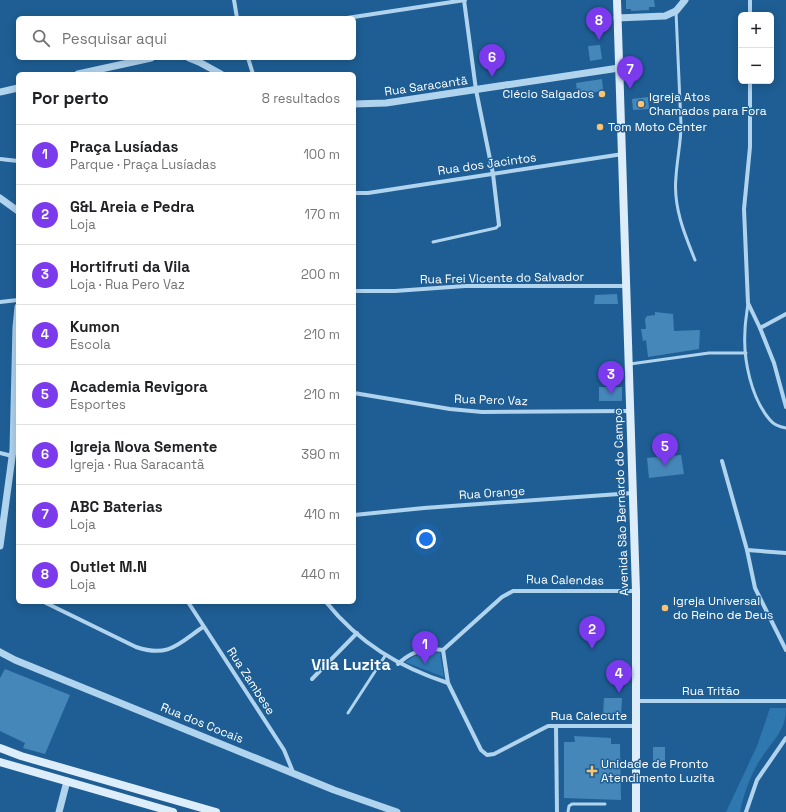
<!DOCTYPE html>
<html lang="pt">
<meta charset="utf-8">
<style>
:root{--surface:#fff;--page:#f2f2f2;--text:#202124;--muted:#757577;--line:#e0e0e0;--accent:#7c3aed}
body{margin:0;font-family:"Space Grotesk",sans-serif;background:var(--page);color:var(--text)}
.controls{position:absolute;right:12px;top:12px;display:grid;overflow:hidden;border-radius:6px;box-shadow:0 2px 10px #0003}
.controls button{width:36px;height:36px;display:grid;place-items:center;padding:0;border:0;border-bottom:1px solid var(--line);background:var(--surface);color:var(--text);font:20px sans-serif}
.you{position:absolute;left:426px;top:539px;width:14px;height:14px;margin:-10px;border:3px solid #fff;border-radius:50%;background:#1a73e8;box-shadow:0 0 0 6px #1a73e833}
.badge{display:grid;place-items:center;width:26px;height:26px;border-radius:50%;background:var(--accent);color:#fff;font-size:13px;font-weight:700}
.pin{position:absolute;translate:-50% -33px;filter:drop-shadow(0 1px 2px #0008)}
.pin::after{content:'';position:absolute;top:21px;width:14px;height:12px;background:inherit;clip-path:polygon(0 0,100% 0,50% 100%)}
.list{margin:0;padding:0;list-style:none}
h2{display:flex;justify-content:space-between;align-items:center;height:52px;margin:0;padding:0 16px;font-size:17px}
h2 small{font-size:13px;font-weight:400;color:var(--muted)}
.list li{display:grid;grid-template-columns:26px 1fr auto;gap:12px;align-items:center;box-sizing:border-box;height:60px;padding:0 16px;border-top:1px solid var(--line)}
.list b{display:block;font-size:15px;white-space:nowrap}
.list p{margin:0;font-size:13px;white-space:nowrap;color:var(--muted)}
.list em{font-size:13px;font-style:normal;color:var(--muted)}
.icon{flex:none;width:22px;height:22px;fill:none;stroke:currentColor;stroke-width:2;stroke-linecap:round;stroke-linejoin:round}
.map{position:relative;flex:none;width:786px;height:812px;overflow:hidden}
.search{position:absolute;background:var(--surface);box-shadow:0 2px 10px #0003;left:16px;top:16px;width:340px;height:44px;display:flex;align-items:center;gap:10px;box-sizing:border-box;padding:0 14px;border-radius:6px;color:var(--muted);font-size:15px}
.panel{position:absolute;background:var(--surface);box-shadow:0 2px 10px #0003;left:16px;top:72px;width:340px;height:532px;border-radius:6px}
.map>svg:first-child{display:block}
.green{fill:#2e77af}
.building{fill:#4687ba}
.lines{fill:none;stroke-linecap:round;stroke-linejoin:round}
.service{stroke:#b0d3ee;stroke-width:3}
.minor{stroke:#b0d3ee;stroke-width:4}
.tertiary{stroke:#b0d3ee;stroke-width:7}
.secondary{stroke:#ddedfa;stroke-width:8}
.poi-dot{fill:#fdc46f;stroke:#1e5e94;stroke-width:1.5}
.labels{text-anchor:middle;stroke-width:3;stroke-linejoin:round;paint-order:stroke}
.street-label{font-size:12px;fill:#fff;stroke:#1e5e94}
.poi-label{font-size:12px;fill:#fff;stroke:#1e5e94;text-anchor:start}
.district-label{font-size:16px;font-weight:bold;fill:#fff;stroke:#1e5e94}
</style>
<div class="map">
<svg width="786" height="812" viewBox="0 0 786 812">
<rect width="100%" height="100%" fill="#1e5e94"/>
<g class="green">
<polygon points="433,652 440,653 444,677 405,662 415,656"/>
<path d="M770,708H786C786,730 774,739 762,757C751,773 744,793 740,812H726L757,746Z"/>
</g>
<g class="building">
<polygon points="626,0 654,0 655,7 649,7 649,10 631,11 631,9 626,9"/>
<polygon points="600,45 602,59 590,61 588,46"/>
<polygon points="602,79 603,90 578,97 576,83"/>
<polygon points="648,97 649,109 633,110 632,99"/>
<polygon points="617,294 618,304 594,304 595,295"/>
<polygon points="655,312 673,314 674,331 700,330 699,349 648,357 646,340 643,341 641,329 646,329 645,319 647,316 655,315"/>
<rect x="599" y="387" width="23" height="14"/>
<polygon points="681,455 684,474 649,478 647,458"/>
<polygon points="5,669 70,695 45,754 23,748 25,743 0,731 0,678"/>
<polygon points="604,698 622,698 621,716 603,716"/>
<polygon points="574,736 611,738 611,744 620,744 621,800 564,798 564,742 575,742"/>
<rect x="653" y="747" width="12" height="18"/>
</g>
<g class="lines">
<g class="service">
<path d="M676,12L681,125C681,143 677,159 676,177C673,206 684,233 695,260"/>
<polyline points="433,242 496,228 499,225"/>
<path d="M748,303C747,313 745,322 745,331C743,359 751,398 770,420C774,425 780,427 786,428"/>
<polyline points="630,364 709,353 746,353"/>
<polyline points="348,713 385,656"/>
<polyline points="568,812 569,806 572,804 605,804"/>
</g>
<g class="minor">
<polyline points="234,0 237,18"/>
<polyline points="464,0 476,90 493,174 499,225"/>
<polyline points="750,15 750,0"/>
<polyline points="347,18 465,0"/>
<polyline points="248,58 253,74"/>
<polyline points="750,81 750,147 744,209 748,303 760,328 774,363 786,407"/>
<polyline points="0,159 18,161"/>
<polyline points="354,193 368,193 623,154"/>
<polyline points="354,291 395,291 465,286 627,286"/>
<polyline points="0,302 18,300"/>
<polyline points="760,328 786,314"/>
<polyline points="354,393 450,409 482,412 630,411"/>
<polyline points="0,453 12,456"/>
<polyline points="722,461 747,550 755,588 786,650"/>
<polyline points="354,515 424,508 633,493"/>
<polyline points="747,550 786,553"/>
<path d="M44,602L136,647C169,658 178,644 203,627"/>
<polyline points="188,602 284,750 293,772"/>
<path d="M326,602C359,643 399,667 448,683"/>
<polyline points="443,650 448,683 481,750 487,755 494,754 548,726 636,726"/>
<polyline points="443,650 502,597 513,591 636,591"/>
<path d="M398,664C411,651 425,647 443,650"/>
<polyline points="312,679 357,633"/>
<polyline points="636,701 786,701"/>
<polyline points="556,726 557,812"/>
<polyline points="746,812 757,780 786,738"/>
</g>
<g class="tertiary">
<polyline points="617,18 665,16 676,11 685,0"/>
<polyline points="189,58 199,62 221,74"/>
<polyline points="78,74 151,58"/>
<polyline points="0,92 18,88"/>
<polyline points="354,104 386,103 619,68"/>
<polyline points="0,198 18,211"/>
<polyline points="0,546 13,450 16,327 18,307"/>
<polyline points="0,652 15,660 334,790 397,812"/>
<polyline points="59,812 67,781"/>
</g>
<g class="secondary">
<polyline points="617,0 636,591 636,812"/>
<polyline points="0,748 21,756 216,812"/>
<polyline points="0,762 173,812"/>
</g>
</g>
<g class="poi-dot">
<circle cx="602" cy="94" r="4"/>
<circle cx="641" cy="104" r="4"/>
<circle cx="600" cy="127" r="4"/>
<circle cx="665" cy="608" r="4"/>
<path d="M590 765h4v4h4v4h-4v4h-4v-4h-4v-4h4z"/>
</g>
<g class="labels">
<g class="street-label">
<text transform="translate(426 86) rotate(-8)" y="4">Rua Saracantã</text>
<text transform="translate(487 164) rotate(-8)" y="4">Rua dos Jacintos</text>
<text transform="translate(502 278) rotate(-1)" y="4">Rua Frei Vicente do Salvador</text>
<text transform="translate(491 400) rotate(2)" y="4">Rua Pero Vaz</text>
<text transform="translate(492 493) rotate(-4)" y="4">Rua Orange</text>
<text transform="translate(621 502) rotate(-92)" y="4">Avenida São Bernardo do Campo</text>
<text transform="translate(565 580) rotate(1)" y="4">Rua Calendas</text>
<text transform="translate(251 681) rotate(57)" y="4">Rua Zambese</text>
<text x="711" y="695">Rua Tritão</text>
<text x="589" y="720">Rua Calecute</text>
<text transform="translate(202 723) rotate(22)" y="4">Rua dos Cocais</text>
</g>
<g class="poi-label">
<text x="594" y="98" text-anchor="end">Clécio Salgados</text>
<text x="649" y="101">Igreja Atos<tspan x="649" dy="14">Chamados para Fora</tspan></text>
<text x="608" y="131">Tom Moto Center</text>
<text x="673" y="605">Igreja Universal<tspan x="673" dy="14">do Reino de Deus</tspan></text>
<text x="601" y="768">Unidade de Pronto<tspan x="601" dy="14">Atendimento Luzita</tspan></text>
</g>
<g class="district-label">
<text x="351" y="670">Vila Luzita</text>
</g>
</g>
</svg>
<div class="controls">
<button>+</button>
<button>−</button>
</div>
<div class="you"></div>
<div class="pin badge" style="left:425px;top:664px">1</div>
<div class="pin badge" style="left:592px;top:649px">2</div>
<div class="pin badge" style="left:611px;top:394px">3</div>
<div class="pin badge" style="left:619px;top:693px">4</div>
<div class="pin badge" style="left:665px;top:466px">5</div>
<div class="pin badge" style="left:492px;top:77px">6</div>
<div class="pin badge" style="left:630px;top:89px">7</div>
<div class="pin badge" style="left:599px;top:40px">8</div>
<div class="search"><svg class="icon" aria-label="search" viewBox="0 0 24 24"><circle cx="10" cy="10" r="6"/><path d="M15 15l6 6"/></svg>Pesquisar aqui</div>
<section class="panel">
<h2>Por perto<small>8 resultados</small></h2>
<ul class="list">
<li><span class="badge">1</span><div><b>Praça Lusíadas</b><p>Parque · Praça Lusíadas</p></div><em>100 m</em></li>
<li><span class="badge">2</span><div><b>G&amp;L Areia e Pedra</b><p>Loja</p></div><em>170 m</em></li>
<li><span class="badge">3</span><div><b>Hortifruti da Vila</b><p>Loja · Rua Pero Vaz</p></div><em>200 m</em></li>
<li><span class="badge">4</span><div><b>Kumon</b><p>Escola</p></div><em>210 m</em></li>
<li><span class="badge">5</span><div><b>Academia Revigora</b><p>Esportes</p></div><em>210 m</em></li>
<li><span class="badge">6</span><div><b>Igreja Nova Semente</b><p>Igreja · Rua Saracantã</p></div><em>390 m</em></li>
<li><span class="badge">7</span><div><b>ABC Baterias</b><p>Loja</p></div><em>410 m</em></li>
<li><span class="badge">8</span><div><b>Outlet M.N</b><p>Loja</p></div><em>440 m</em></li>
</ul>
</section>
</div>
